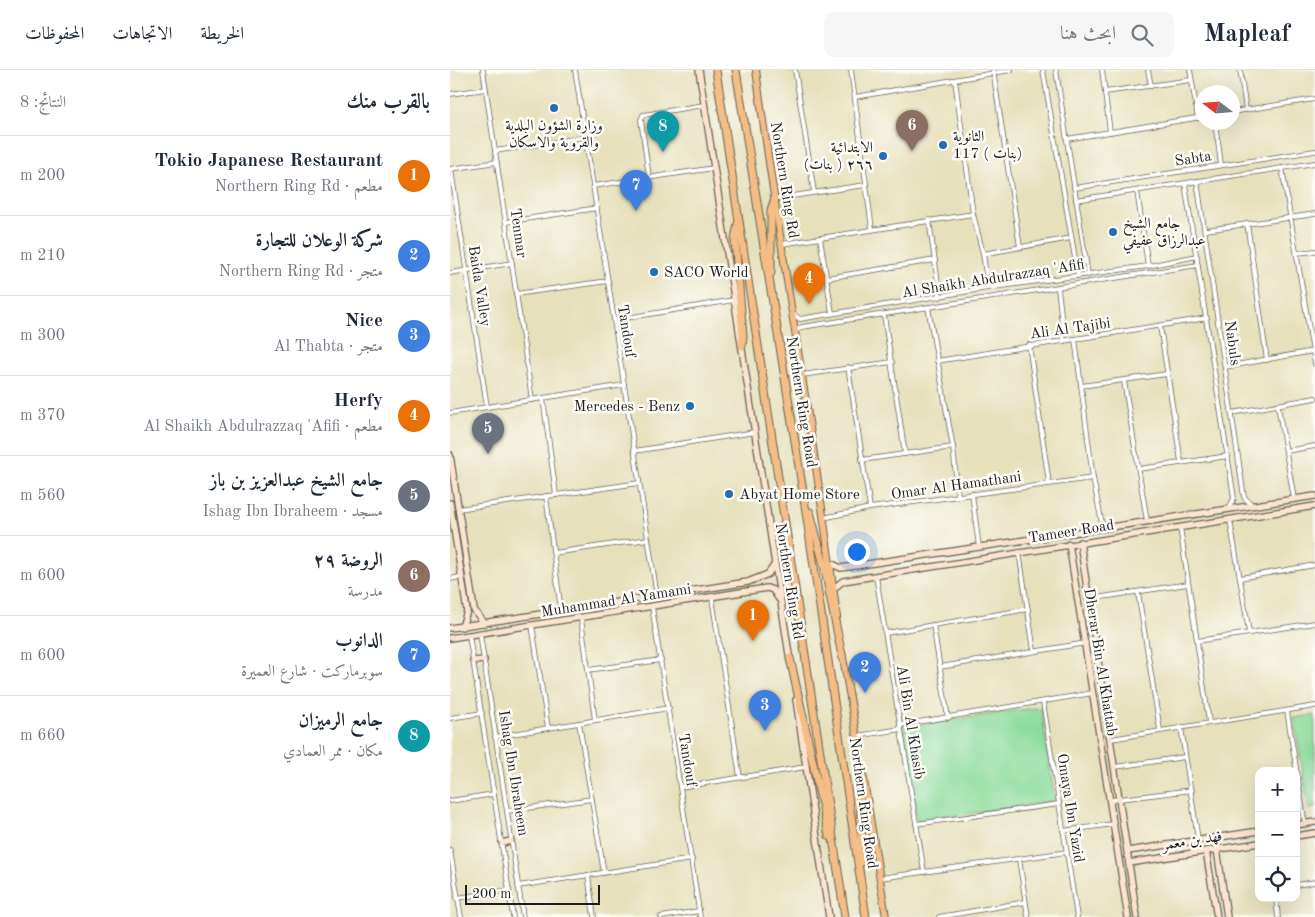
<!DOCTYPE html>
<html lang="ar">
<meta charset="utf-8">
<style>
:root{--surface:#fff;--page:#f6f6f7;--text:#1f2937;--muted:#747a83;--line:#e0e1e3;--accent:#111827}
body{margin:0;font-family:"Old Standard TT",Amiri,serif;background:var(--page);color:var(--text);direction:rtl}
.controls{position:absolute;right:15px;bottom:15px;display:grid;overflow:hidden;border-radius:10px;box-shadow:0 5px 20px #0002}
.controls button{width:45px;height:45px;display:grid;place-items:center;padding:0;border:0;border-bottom:1px solid var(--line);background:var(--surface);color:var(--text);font:25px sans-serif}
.compass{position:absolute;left:745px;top:15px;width:45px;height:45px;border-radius:50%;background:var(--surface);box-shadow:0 5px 20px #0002;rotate:286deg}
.scale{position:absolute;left:15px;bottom:12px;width:135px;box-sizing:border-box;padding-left:5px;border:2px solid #1c1c1c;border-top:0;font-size:14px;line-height:18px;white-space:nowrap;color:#1c1c1c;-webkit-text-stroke:4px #fdfcf7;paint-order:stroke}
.you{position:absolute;left:406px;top:481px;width:18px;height:18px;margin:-12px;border:4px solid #fff;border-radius:50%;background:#1a73e8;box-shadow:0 0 0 8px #1a73e833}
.badge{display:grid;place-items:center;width:32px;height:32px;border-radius:50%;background:var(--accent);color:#fff;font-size:16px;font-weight:700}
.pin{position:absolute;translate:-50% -41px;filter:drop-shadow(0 1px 2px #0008)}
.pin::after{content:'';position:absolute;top:26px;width:18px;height:15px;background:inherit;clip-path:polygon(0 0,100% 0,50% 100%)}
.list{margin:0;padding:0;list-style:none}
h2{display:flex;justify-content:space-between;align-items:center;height:65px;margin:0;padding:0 20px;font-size:21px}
h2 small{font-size:16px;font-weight:400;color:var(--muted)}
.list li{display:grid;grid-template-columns:32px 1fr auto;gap:15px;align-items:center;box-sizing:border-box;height:80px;padding:0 20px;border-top:1px solid var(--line)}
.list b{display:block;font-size:19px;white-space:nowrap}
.list p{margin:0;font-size:16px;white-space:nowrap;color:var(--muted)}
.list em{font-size:16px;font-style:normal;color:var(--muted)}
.icon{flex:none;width:28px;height:28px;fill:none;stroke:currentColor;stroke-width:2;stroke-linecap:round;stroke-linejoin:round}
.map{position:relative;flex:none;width:865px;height:847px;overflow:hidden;direction:ltr}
header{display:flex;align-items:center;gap:30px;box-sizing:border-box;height:70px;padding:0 25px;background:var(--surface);border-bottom:1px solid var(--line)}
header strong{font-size:24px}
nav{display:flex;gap:28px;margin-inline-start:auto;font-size:18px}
.search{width:350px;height:45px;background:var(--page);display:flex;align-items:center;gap:12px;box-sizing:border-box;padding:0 18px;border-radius:10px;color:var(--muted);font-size:19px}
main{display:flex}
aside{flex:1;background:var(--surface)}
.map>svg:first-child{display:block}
.green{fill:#8ddc9c;stroke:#547c5c}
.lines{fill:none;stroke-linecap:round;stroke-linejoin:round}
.street-casing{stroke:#636154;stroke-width:5.5}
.secondary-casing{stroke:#636154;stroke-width:8}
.primary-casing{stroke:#636154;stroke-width:8}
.highway-casing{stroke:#636154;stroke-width:9}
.street{stroke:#fff;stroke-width:4}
.secondary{stroke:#fbe5cf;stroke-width:5.5}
.primary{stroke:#f5be86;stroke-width:6}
.highway{stroke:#f5be86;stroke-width:7}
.poi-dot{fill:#1f6fb2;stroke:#fdfcf7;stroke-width:2}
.labels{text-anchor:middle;stroke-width:5;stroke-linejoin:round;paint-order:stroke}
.poi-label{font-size:15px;fill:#1c1c1c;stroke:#fdfcf7;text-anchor:start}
.street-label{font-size:15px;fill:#1c1c1c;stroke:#fdfcf7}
</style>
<header>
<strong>Mapleaf</strong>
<div class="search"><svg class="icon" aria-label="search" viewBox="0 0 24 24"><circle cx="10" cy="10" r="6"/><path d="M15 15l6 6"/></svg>ابحث هنا</div>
<nav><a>الخريطة</a><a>الاتجاهات</a><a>المحفوظات</a></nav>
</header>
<main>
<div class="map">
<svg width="865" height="847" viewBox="0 0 865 847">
<rect width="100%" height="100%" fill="#fdfcf7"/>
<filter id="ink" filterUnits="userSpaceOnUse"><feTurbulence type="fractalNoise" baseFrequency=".02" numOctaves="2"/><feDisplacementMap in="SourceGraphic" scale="10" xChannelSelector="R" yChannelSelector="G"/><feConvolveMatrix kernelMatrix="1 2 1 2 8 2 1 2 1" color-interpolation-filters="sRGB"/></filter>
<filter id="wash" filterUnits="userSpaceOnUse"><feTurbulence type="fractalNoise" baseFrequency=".0096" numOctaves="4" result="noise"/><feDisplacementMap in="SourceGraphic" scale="20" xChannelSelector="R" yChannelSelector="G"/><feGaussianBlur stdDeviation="1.12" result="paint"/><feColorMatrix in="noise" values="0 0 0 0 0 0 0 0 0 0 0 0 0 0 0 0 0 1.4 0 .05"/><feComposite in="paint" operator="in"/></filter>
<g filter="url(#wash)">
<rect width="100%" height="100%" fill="#e6e0bb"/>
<g class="green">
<polygon points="591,637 605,731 467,751 454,657"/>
<polygon points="865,645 865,738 859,739 844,648"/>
</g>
</g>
<g filter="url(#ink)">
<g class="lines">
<g class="street-casing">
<g id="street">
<polyline points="33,0 82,330"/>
<polyline points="125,0 207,526"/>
<polyline points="345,0 364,122"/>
<polyline points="401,0 422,159"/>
<polyline points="543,0 570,177"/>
<polyline points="593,0 628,206"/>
<polyline points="606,0 638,205"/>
<polyline points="652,0 660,62"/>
<polyline points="698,0 701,16"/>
<polyline points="740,0 748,48"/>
<polyline points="790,0 796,40"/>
<polyline points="505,10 523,144 533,184 538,218"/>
<polyline points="655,22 741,10"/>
<polyline points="0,24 36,19"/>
<polyline points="405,27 561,0"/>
<polyline points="782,42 865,29"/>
<polyline points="765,52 767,68"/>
<polyline points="617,69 752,47"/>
<polyline points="768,71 771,95"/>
<polyline points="45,81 136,67"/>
<polyline points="832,98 865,294"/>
<polyline points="0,99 47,92"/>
<polyline points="1,99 37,337"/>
<polyline points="199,107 191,50 193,45 254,35"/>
<polyline points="747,111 794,427 802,435"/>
<polyline points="735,114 784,428 779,439"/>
<polyline points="143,116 264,98"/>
<polyline points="624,118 865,81"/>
<polyline points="687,121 698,196"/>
<polyline points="323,129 415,115"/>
<polyline points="626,130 865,93"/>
<polyline points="479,150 490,227"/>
<polyline points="56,152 147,138"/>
<polyline points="797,153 817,290"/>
<polyline points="756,160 865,144"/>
<polyline points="370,168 382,243"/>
<polyline points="332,174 523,144"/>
<polyline points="847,183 865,181"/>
<polyline points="533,184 621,168"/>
<polyline points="626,191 631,194 636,188"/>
<polyline points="0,203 62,193"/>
<polyline points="377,208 485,190"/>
<polyline points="608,218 614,271"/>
<polyline points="66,224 158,211"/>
<polyline points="478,237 503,377 508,426"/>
<polyline points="343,244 350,249 538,218 698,196 747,186"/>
<polyline points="434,245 455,384"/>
<polyline points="164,250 284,230"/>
<polyline points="710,256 731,392"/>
<polyline points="346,261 352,257 748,195"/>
<polyline points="625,269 643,408 653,459"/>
<polyline points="579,275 599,413"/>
<polyline points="487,291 757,248"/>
<polyline points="398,297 420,438"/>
<polyline points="775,297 863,281"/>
<polyline points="352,305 442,292"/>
<polyline points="674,311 697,451"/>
<polyline points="631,316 717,304"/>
<polyline points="93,328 106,425"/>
<polyline points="828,336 844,429"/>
<polyline points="0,343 174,315"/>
<polyline points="782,343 865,328"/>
<polyline points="184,381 305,362"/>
<polyline points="836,381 865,376"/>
<polyline points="412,390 503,377"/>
<polyline points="689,399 778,386"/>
<polyline points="522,424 529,477"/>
<polyline points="96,426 111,541"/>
<polyline points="8,439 189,413"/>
<polyline points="373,448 420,438 643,408"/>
<polyline points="780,450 799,562"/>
<polyline points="730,457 759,652"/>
<polyline points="569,482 584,581"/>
<polyline points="104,483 198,469"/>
<polyline points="426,506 474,802"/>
<polyline points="790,508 865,495"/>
<polyline points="0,509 11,507"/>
<polyline points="688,522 710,660"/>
<polyline points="262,528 290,707"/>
<polyline points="639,529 738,514"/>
<polyline points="202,537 250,847"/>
<polyline points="131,549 145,650"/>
<polyline points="82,555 98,658"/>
<polyline points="483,555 498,648"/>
<polyline points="436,563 578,539"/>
<polyline points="30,564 73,847"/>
<polyline points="19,565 63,847"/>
<polyline points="747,571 865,553"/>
<polyline points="490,597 636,573"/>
<polyline points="138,600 211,590"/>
<polyline points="593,632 627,847"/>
<polyline points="837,641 855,754"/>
<polyline points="0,648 32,643"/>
<polyline points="129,653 154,803"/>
<polyline points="450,655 643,623"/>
<polyline points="731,657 748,770"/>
<polyline points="407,666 451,659"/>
<polyline points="45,667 219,638"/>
<polyline points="661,669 865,636"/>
<polyline points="665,697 735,687"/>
<polyline points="231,717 356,697"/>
<polyline points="0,731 44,724"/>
<polyline points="661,733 662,730 742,720"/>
<polyline points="57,741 142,729"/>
<polyline points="466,754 609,734"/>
<polyline points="613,761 663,754"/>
<polyline points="0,780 11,847"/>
<polyline points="569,789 578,847"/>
<polyline points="138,805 144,847"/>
<polyline points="430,808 617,782"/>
<polyline points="846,815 865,812"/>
<polyline points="68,816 242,789"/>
<polyline points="7,828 59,820"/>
<polyline points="826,828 828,847"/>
<polyline points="211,847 249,841"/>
<polyline points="489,847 575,832"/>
</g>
</g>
<g class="secondary-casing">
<g id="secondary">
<polyline points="249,0 340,591"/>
<polyline points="0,385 24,540 34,553"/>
<polyline points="0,433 17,541 12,557"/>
<polyline points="630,472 687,847"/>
<polyline points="619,474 678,847"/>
<polyline points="380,493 391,498 865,426"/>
<polyline points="384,518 393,511 865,436"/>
<polyline points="0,558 298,512 318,504 325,494"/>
<polyline points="0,568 317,518 323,520 329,529"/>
<polyline points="23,591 34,590"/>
<polyline points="346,630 379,847"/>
<polyline points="846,755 865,752"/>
<polyline points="846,766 865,763"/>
<polyline points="52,773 61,771"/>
<polyline points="767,779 777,847"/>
<polyline points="678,781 809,761"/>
<polyline points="756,781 767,847"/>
<polyline points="679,793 809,773"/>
</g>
</g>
<g class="primary-casing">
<g id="primary">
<path d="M306,0C330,183 364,364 387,547"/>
<polyline points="392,582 410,685"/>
<polyline points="412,698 436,847"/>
</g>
</g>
<g class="highway-casing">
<g id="highway">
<polyline points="266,0 395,847"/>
<polyline points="286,0 353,422 416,847"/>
<polyline points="288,154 285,169 293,266 292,276"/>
<polyline points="321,203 321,140 324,131"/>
<polyline points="360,442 374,495 392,586"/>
<polyline points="340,588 379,766"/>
<polyline points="409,682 412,792"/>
</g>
</g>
<use href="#street" class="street"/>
<use href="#secondary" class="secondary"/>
<use href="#primary" class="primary"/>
<use href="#highway" class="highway"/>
</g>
</g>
<g class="poi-dot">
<circle cx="104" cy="38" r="5"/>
<circle cx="493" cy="75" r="5"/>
<circle cx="433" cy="86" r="5"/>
<circle cx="663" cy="162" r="5"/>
<circle cx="204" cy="202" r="5"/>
<circle cx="240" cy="336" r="5"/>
<circle cx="279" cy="424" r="5"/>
</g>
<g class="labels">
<g class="poi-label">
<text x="104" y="60" text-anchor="middle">وزارة الشؤون البلدية<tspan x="104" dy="17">والقروية والاسكان</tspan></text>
<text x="503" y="71">الثانوية<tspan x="503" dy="17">117 ( بنات)</tspan></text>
<text x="423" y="82" text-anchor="end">الابتدائية<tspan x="423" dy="17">٢٦٦ ( بنات)</tspan></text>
<text x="673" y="158">جامع الشيخ<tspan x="673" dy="17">عبدالرزاق عفيفي</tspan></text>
<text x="214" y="207">SACO World</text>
<text x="230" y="341" text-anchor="end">Mercedes - Benz</text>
<text x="289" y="429">Abyat Home Store</text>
</g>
<g class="street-label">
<text transform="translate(743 88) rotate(-9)" y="5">Sabta</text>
<text transform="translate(335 110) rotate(81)" y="5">Northern Ring Rd</text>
<text transform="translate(69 163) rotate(82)" y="5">Tenmar</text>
<text transform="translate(543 208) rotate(-9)" y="5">Al Shaikh Abdulrazzaq 'Afifi</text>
<text transform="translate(30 216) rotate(81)" y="5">Baida Valley</text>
<text transform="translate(620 258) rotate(-8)" y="5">Ali Al Tajibi</text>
<text transform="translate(177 261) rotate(81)" y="5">Tandouf</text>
<text transform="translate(783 273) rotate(82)" y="5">Nabuls</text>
<text transform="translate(352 332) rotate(81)" y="5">Northern Ring Road</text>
<text transform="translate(506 415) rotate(-8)" y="5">Omar Al Hamathani</text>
<text transform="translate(621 461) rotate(-9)" y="5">Tameer Road</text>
<text transform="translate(340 511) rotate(81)" y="5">Northern Ring Rd</text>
<text transform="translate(166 530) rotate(-9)" y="5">Muhammad Al Yamami</text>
<text transform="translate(651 592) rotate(81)" y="5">Dherar Bin Al Khattab</text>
<text transform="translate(461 652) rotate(81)" y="5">Ali Bin Al Khasib</text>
<text transform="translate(238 690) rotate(81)" y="5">Tandouf</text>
<text transform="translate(64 703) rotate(81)" y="5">Ishag Ibn Ibraheem</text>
<text transform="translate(414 733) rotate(82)" y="5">Northern Ring Road</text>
<text transform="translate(621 738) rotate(81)" y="5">Omaya Ibn Yazid</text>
<text transform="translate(742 770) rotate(-9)" y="5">فهد بن معمر</text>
</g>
</g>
</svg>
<div class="controls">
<button>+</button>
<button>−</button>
<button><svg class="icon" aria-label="locate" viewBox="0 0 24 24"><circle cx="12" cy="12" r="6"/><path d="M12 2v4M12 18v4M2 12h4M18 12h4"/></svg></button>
</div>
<svg class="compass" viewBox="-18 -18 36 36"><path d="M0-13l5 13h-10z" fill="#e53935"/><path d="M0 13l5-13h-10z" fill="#747a83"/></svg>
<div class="scale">200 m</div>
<div class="you"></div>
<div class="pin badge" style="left:303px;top:571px;background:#e8710a">1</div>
<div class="pin badge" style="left:415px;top:623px;background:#3f7fe0">2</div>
<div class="pin badge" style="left:315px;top:661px;background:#3f7fe0">3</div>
<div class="pin badge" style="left:359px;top:234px;background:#e8710a">4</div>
<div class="pin badge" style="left:38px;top:384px;background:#6b7280">5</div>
<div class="pin badge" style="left:462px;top:81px;background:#8d6e63">6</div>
<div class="pin badge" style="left:186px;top:141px;background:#3f7fe0">7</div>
<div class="pin badge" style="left:213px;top:82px;background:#0f9aa8">8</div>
</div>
<aside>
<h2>بالقرب منك<small>النتائج: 8</small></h2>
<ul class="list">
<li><span class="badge" style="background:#e8710a">1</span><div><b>Tokio Japanese Restaurant</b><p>مطعم · Northern Ring Rd</p></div><em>200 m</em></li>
<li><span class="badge" style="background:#3f7fe0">2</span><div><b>شركة الوعلان للتجارة</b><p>متجر · Northern Ring Rd</p></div><em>210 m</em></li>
<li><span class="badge" style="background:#3f7fe0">3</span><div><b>Nice</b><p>متجر · Al Thabta</p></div><em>300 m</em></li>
<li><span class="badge" style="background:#e8710a">4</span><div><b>Herfy</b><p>مطعم · Al Shaikh Abdulrazzaq 'Afifi</p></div><em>370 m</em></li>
<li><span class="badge" style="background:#6b7280">5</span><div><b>جامع الشيخ عبدالعزيز بن باز</b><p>مسجد · Ishag Ibn Ibraheem</p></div><em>560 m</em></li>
<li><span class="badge" style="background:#8d6e63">6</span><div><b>الروضة ٢٩</b><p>مدرسة</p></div><em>600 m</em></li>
<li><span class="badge" style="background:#3f7fe0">7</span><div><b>الدانوب</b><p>سوبرماركت · شارع العميرة</p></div><em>600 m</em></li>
<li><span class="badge" style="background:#0f9aa8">8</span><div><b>جامع الرميزان</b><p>مكان · ممر العمادي</p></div><em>660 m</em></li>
</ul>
</aside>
</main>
